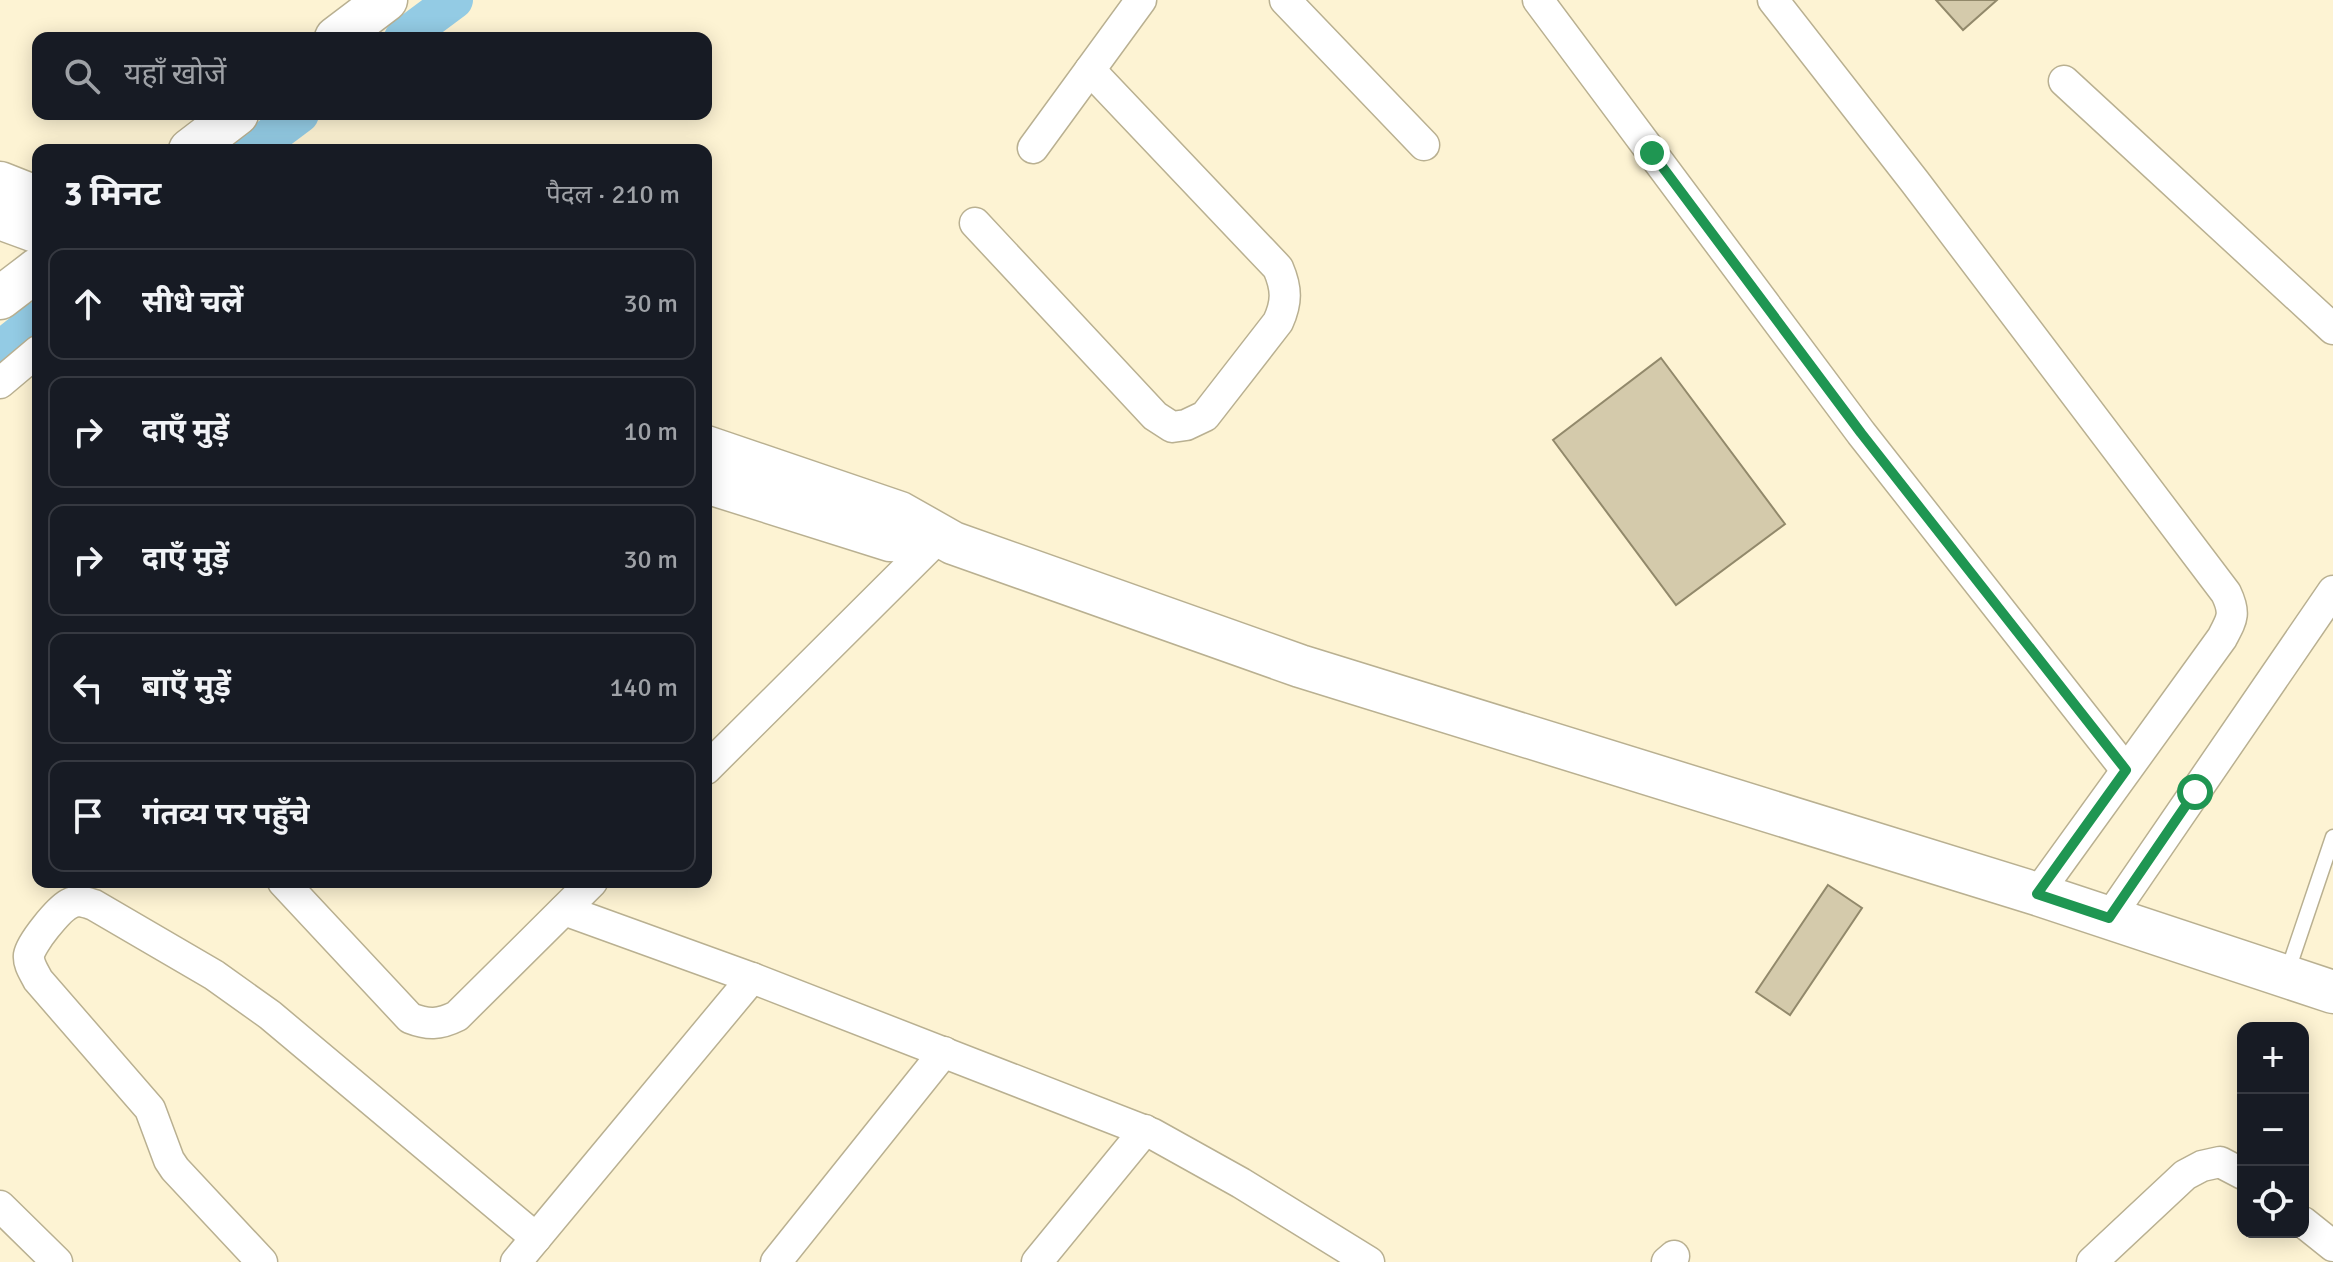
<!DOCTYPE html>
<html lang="hi">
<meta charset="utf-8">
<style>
:root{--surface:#171b24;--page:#242831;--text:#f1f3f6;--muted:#9ea1a6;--line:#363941}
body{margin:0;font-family:Signika,"Noto Sans Devanagari",sans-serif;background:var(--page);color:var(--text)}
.controls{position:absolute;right:24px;bottom:24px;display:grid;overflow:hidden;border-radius:16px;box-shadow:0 4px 20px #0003}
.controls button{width:72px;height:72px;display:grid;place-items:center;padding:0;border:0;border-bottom:2px solid var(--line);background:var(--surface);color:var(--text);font:40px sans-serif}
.stop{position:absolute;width:24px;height:24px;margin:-18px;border:6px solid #1f9652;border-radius:50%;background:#fff}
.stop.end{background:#1f9652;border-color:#fff;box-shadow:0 2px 8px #0008}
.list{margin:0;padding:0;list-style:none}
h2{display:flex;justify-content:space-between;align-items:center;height:104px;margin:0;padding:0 32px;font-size:34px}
h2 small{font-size:26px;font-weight:400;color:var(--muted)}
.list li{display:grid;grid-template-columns:52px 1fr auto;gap:24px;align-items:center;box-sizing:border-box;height:112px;margin:0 16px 16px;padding:0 16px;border:2px solid var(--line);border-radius:16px}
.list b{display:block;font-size:30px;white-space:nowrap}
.list em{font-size:26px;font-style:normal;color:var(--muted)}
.icon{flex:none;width:44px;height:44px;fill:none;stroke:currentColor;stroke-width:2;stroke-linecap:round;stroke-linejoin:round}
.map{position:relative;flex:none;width:2333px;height:1262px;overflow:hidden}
.search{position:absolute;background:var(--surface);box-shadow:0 4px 20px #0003;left:32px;top:32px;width:680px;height:88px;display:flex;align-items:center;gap:20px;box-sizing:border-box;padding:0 28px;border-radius:16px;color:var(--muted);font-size:30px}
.panel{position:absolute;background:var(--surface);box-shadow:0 4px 20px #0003;left:32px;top:144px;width:680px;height:744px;border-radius:16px}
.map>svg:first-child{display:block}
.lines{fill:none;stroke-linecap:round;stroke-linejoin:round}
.canal{stroke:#93cbe4;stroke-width:38}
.building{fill:#d4caab;stroke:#92896b;stroke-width:2}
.lane-casing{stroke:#b9b091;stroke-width:17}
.street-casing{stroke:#b9b091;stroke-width:33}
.secondary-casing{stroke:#b9b091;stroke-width:45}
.lane{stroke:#fff;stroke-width:14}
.street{stroke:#fff;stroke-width:30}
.secondary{stroke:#fff;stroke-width:42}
.route{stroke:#1f9652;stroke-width:10}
</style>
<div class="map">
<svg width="2333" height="1262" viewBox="0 0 2333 1262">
<rect width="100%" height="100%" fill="#fdf3d3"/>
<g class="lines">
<g class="canal">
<polyline points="403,38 454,0"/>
<polyline points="252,150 300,114"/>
<polyline points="0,350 38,320"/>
</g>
</g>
<g class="building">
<polygon points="1936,0 1997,0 1963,30"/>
<polygon points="1661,358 1785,524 1676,605 1553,440"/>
<polygon points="1828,885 1862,908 1790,1015 1756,992"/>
</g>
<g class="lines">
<g class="lane-casing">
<polyline id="lane" points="2287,973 2333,837"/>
</g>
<g class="street-casing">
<g id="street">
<polyline points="1285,0 1424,145"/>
<polyline points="1538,0 1861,433 2126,770"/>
<path d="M1773,0L1915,182L2226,593C2236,614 2232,619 2222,638L2037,894"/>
<polyline points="2064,81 2333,329"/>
<polyline points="1033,148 1141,0"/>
<path d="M975,223L1155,416L1172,427L1186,425L1205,416L1278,322C1287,302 1287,289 1278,268L1090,70"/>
<polyline points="0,383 38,351"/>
<polyline points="706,769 934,542"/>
<path d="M283,882L410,1018C428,1025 439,1025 457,1016L592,882"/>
<polyline points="564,910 752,978 1153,1134 1241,1183 1369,1262"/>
<polyline points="2109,918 2333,591"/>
<polyline points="0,1206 57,1262"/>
<polyline points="2303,1222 2333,1246"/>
<path d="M262,1262L175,1169L169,1160L150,1109L38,980C34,972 28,964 29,955C31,943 58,910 69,904C78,899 85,902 94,905L214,975L270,1015L536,1238"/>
<polyline points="516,1262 752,978"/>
<polyline points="776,1262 944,1052"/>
<polyline points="1037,1262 1145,1130"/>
<polyline points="1667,1262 1674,1256"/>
<polyline points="2092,1262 2185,1175 2202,1166 2220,1162 2243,1174"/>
</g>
</g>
<g class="secondary-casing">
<g id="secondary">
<polyline points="336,38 386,0"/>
<polyline points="190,150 237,114"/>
<polyline points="0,183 38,198"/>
<polyline points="0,218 38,232"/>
<polyline points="0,298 38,269"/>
<polyline points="706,447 900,513 953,543 1300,666 2037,894 2333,992"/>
<polyline points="706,482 890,540 912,541"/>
</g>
</g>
<use href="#lane" class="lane"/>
<use href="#street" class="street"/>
<use href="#secondary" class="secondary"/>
</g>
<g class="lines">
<polyline class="route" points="1652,153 1861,433 2126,770 2037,894 2109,918 2195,792"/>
</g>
</svg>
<div class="controls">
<button>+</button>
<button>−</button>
<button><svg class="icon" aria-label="locate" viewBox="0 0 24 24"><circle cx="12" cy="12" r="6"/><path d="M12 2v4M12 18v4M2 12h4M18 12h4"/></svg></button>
</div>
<div class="stop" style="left:2195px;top:792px"></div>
<div class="stop end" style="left:1652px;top:153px"></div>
<div class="search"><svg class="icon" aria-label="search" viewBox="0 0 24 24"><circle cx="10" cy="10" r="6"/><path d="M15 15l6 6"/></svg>यहाँ खोजें</div>
<section class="panel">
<h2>3 मिनट<small>पैदल · 210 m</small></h2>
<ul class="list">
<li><svg class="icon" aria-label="ahead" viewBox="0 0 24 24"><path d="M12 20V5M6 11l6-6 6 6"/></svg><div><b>सीधे चलें</b></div><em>30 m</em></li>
<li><svg class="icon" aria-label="right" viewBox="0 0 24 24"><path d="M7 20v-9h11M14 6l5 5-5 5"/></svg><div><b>दाएँ मुड़ें</b></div><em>10 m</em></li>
<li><svg class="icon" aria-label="right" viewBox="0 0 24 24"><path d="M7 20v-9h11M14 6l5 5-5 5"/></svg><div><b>दाएँ मुड़ें</b></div><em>30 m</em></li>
<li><svg class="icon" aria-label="left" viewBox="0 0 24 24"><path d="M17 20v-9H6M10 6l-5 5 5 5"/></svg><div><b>बाएँ मुड़ें</b></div><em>140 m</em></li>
<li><svg class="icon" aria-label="arrive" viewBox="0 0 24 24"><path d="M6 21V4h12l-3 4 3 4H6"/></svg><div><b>गंतव्य पर पहुँचे</b></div></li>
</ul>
</section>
</div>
